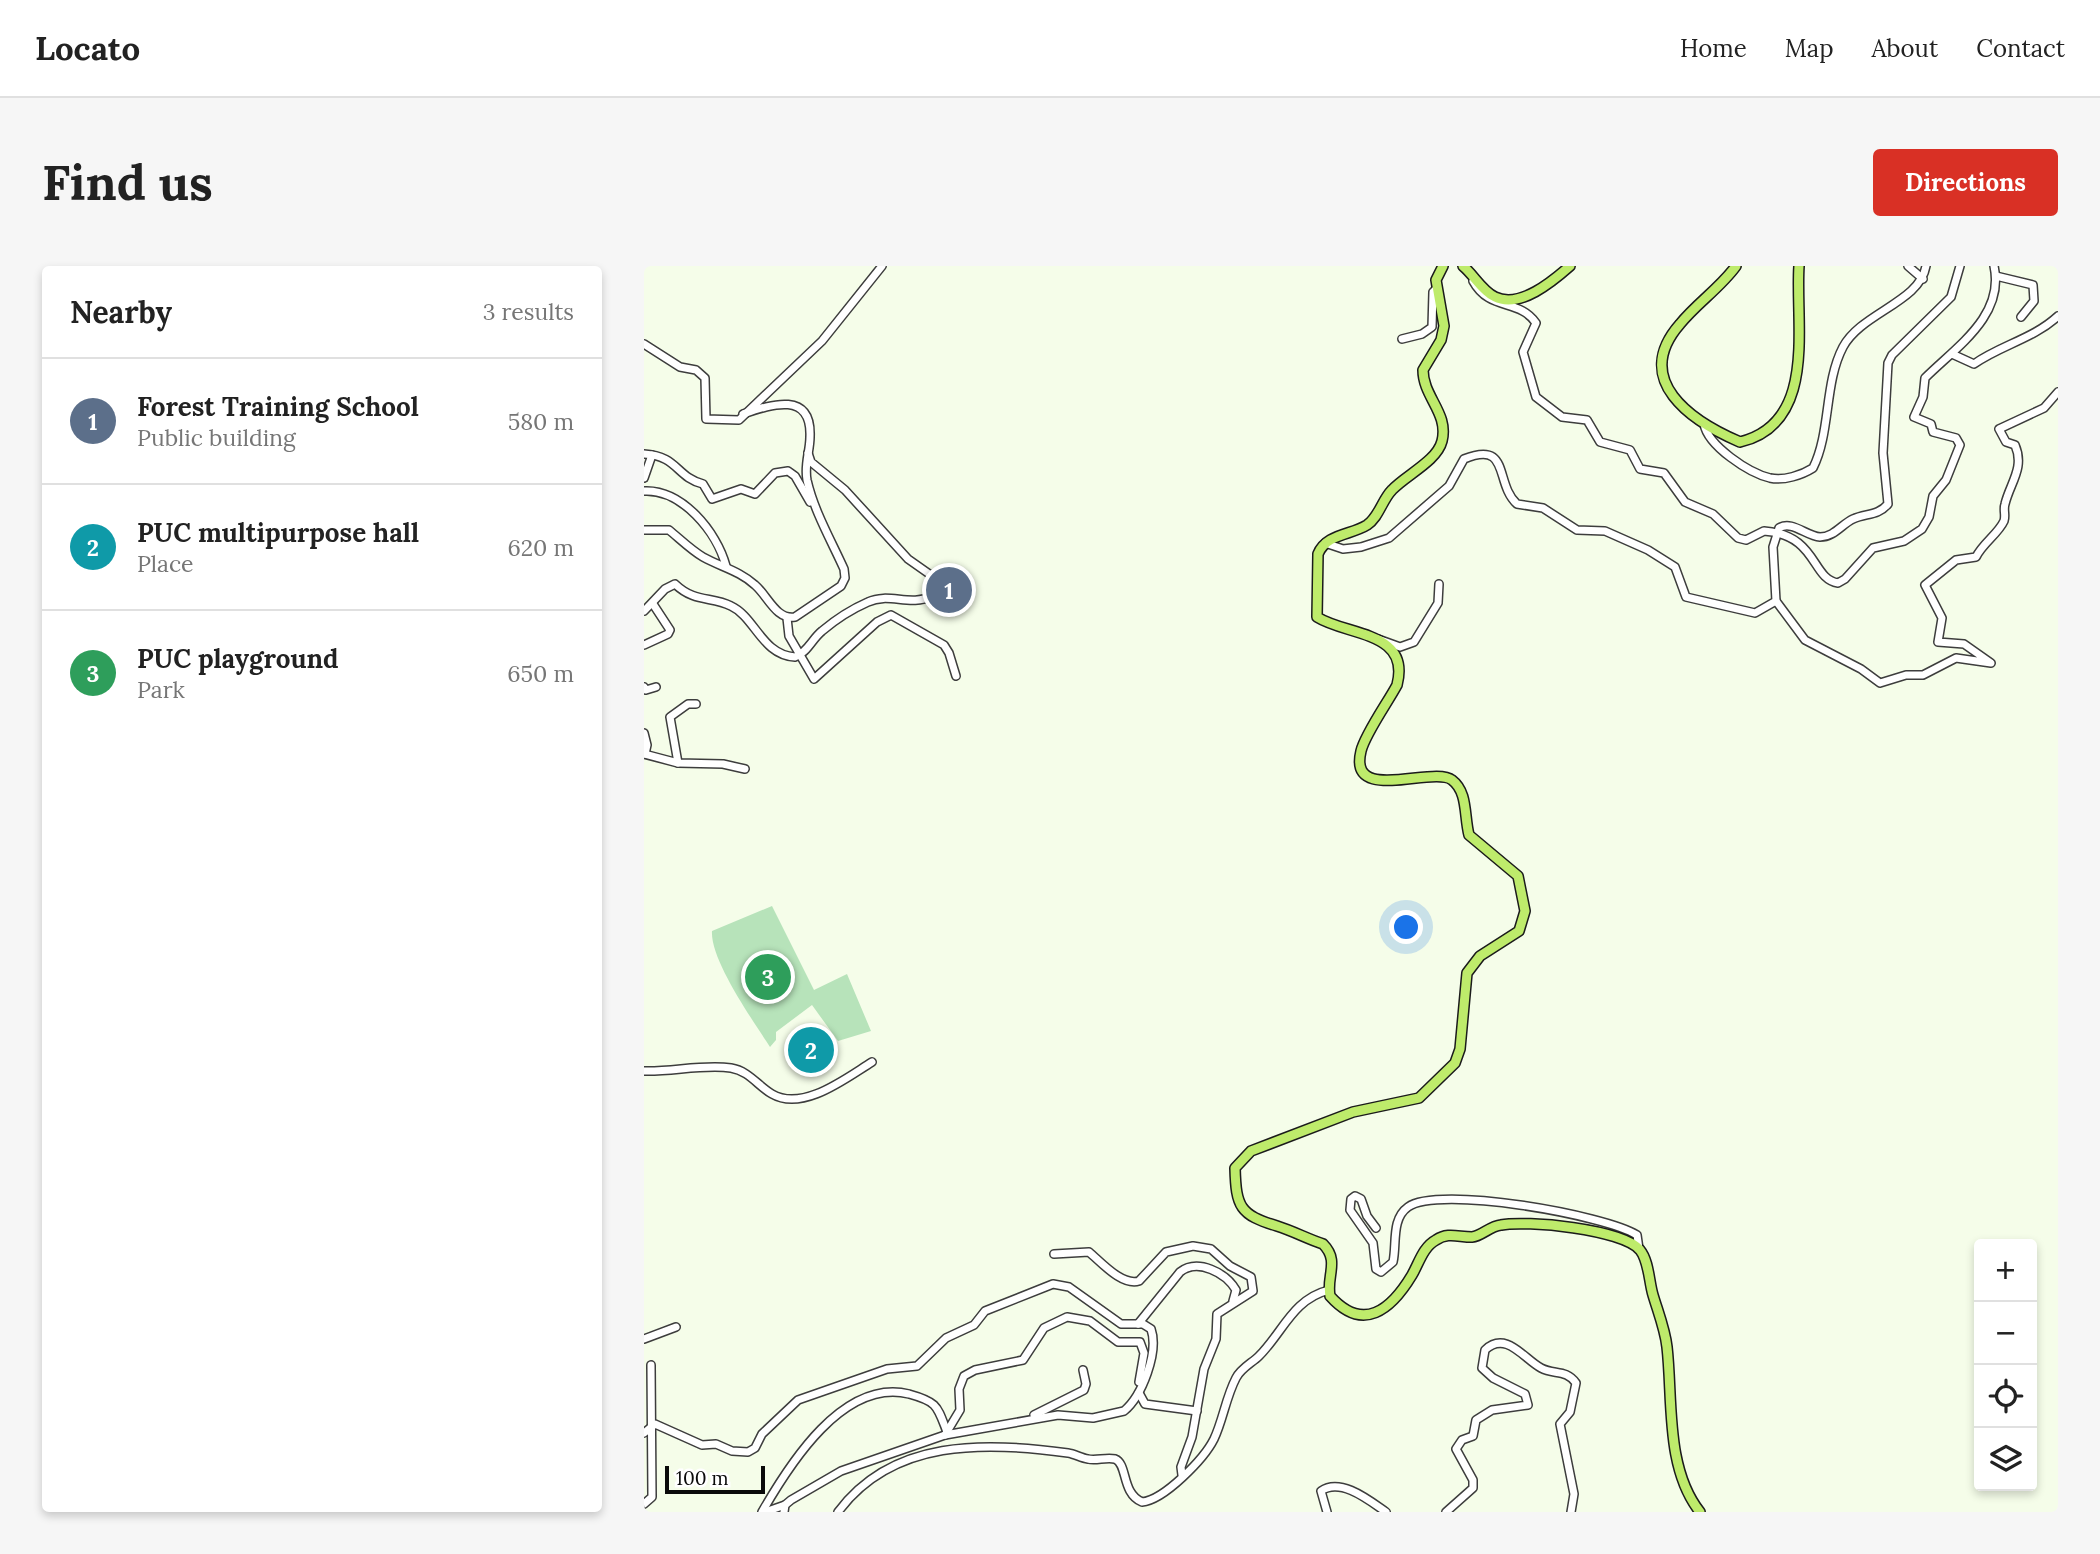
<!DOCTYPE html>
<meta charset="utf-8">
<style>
:root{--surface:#fff;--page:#f6f6f6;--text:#222;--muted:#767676;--line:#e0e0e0;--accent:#d93025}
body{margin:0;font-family:Lora,serif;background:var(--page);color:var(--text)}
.controls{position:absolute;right:21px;bottom:21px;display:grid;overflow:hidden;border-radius:7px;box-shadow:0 4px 10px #0003}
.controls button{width:63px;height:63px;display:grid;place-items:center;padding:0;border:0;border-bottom:2px solid var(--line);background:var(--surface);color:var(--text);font:35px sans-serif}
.scale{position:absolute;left:21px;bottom:18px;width:100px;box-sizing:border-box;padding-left:7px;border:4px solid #0a0a0a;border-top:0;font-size:19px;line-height:24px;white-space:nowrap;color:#0a0a0a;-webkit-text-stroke:5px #fff;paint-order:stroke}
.you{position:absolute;left:763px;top:662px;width:24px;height:24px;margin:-18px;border:5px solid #fff;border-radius:50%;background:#1a73e8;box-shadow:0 0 0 10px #1a73e833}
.badge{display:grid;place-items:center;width:46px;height:46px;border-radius:50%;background:var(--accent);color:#fff;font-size:23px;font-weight:700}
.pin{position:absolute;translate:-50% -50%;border:4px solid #fff;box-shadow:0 2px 7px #0006}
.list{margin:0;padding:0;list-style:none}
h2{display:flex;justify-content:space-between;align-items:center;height:91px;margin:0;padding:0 28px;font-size:30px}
h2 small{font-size:23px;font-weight:400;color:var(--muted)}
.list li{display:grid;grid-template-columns:46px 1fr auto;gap:21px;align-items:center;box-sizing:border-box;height:126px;padding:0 28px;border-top:2px solid var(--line)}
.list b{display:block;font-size:26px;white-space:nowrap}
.list p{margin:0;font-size:23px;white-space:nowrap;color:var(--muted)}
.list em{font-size:23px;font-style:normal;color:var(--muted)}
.icon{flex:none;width:38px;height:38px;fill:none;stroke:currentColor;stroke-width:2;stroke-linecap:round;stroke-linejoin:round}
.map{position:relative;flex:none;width:1414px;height:1246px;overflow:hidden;border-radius:7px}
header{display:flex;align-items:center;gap:42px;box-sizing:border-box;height:98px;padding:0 35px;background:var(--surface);border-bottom:2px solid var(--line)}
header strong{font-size:33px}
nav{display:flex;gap:38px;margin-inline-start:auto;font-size:24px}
.intro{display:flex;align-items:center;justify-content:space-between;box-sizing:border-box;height:168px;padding:0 42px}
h1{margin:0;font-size:49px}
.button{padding:18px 32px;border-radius:7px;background:var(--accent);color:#fff;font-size:24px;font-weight:700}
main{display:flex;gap:42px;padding:0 42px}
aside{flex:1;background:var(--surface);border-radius:7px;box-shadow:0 4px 10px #0003}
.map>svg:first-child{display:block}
.green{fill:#b7e3ba}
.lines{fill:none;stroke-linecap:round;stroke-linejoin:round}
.minor-casing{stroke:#3d3d3d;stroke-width:10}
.major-casing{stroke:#1b1b1b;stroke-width:12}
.minor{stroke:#fff;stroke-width:7}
.major{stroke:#beeb6b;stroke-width:9}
</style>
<header>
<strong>Locato</strong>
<nav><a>Home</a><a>Map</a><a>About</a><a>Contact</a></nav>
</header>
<div class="intro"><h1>Find us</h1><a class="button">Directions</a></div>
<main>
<aside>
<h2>Nearby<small>3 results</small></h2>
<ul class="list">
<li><span class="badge" style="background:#5c6f8a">1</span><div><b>Forest Training School</b><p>Public building</p></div><em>580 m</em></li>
<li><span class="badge" style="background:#0f9aa8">2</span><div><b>PUC multipurpose hall</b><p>Place</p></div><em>620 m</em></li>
<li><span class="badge" style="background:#2e9e5b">3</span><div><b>PUC playground</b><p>Park</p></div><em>650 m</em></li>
</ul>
</aside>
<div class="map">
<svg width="1414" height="1246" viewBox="0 0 1414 1246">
<rect width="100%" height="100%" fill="#f5fde9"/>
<path class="green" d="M128,640L170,724L203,708L227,765L194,775L168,739L132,766V774L126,781C110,756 66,694 68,665Z"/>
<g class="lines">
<g class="minor-casing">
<g id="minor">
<polyline points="1264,0 1279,13"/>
<polyline points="1352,10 1389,19 1390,35 1377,51"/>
<path d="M829,15C846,46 875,32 892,57L879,86L892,131L918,151L943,154L956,176L986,184L996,203L1020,207L1041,236L1069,248L1094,272L1102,274L1120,265C1174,269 1167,313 1194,317L1201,313L1229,282L1260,275L1278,263L1285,251L1289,230L1302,214L1316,179L1312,172L1289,166L1287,158L1270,151L1279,131L1281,112C1312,81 1361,50 1350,0"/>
<polyline points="758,73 778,68 788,61 789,26 793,22"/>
<polyline points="0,78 36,101 52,104 61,112 62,153 95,154 178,75 238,0"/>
<path d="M1308,88L1330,98C1357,79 1389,73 1414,50"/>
<path d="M1060,158C1064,180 1105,207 1126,212C1140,215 1158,209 1169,202C1187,166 1180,117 1199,81C1217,47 1276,36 1282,0"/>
<path d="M0,188C34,190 32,211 59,218L68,233L97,223L111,228L131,207L144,205L151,210L166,236"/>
<polyline points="0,212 8,189"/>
<path d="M0,225C38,223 73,266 82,300"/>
<path d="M0,264H25C36,273 47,284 59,291C77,301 96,305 111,319C124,330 132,354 151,351L197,320L201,312L200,303C187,274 170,245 163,214C160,199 166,185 166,171C168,124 126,139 99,148"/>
<path d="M681,277L699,283L717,281L745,272L805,220L820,193C867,174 850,217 873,238L899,242L933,264L961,265L1004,284L1031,301L1042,331L1111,347L1132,335L1129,281L1135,262C1148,254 1162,270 1176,271C1190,271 1198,258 1209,253C1222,247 1234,250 1244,238L1239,187L1244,97L1248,89L1307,31L1316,0"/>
<path d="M1132,335L1161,374L1217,403L1236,417L1262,409H1279L1312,392L1347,397L1320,378L1294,376L1298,352L1281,319L1312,294L1332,291C1339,277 1354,268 1360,255C1362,249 1359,244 1361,238C1366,217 1381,202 1371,179L1362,176L1355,163L1400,142L1414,126"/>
<path d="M0,345L21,323L31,318C51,337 67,330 87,340C111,351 118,389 151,391C163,387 168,373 178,365C191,354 208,343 224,336C245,326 266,341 288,330L294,319L291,312L264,293L201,224L167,196L164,187"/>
<polyline points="143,352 145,370 170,413 233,356 247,349 300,379 305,387 312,410"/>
<polyline points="734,373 756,381 770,376 794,337 795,318"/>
<polyline points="0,379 24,368 26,364 9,338"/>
<polyline points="0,421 2,424 12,421"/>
<polyline points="0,467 3,479 1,488"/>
<polyline points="0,488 34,497 79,498 101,503"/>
<polyline points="34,497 26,451 44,438 52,438"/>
<path d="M0,805C28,806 59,798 87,802C105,805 114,820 128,828C159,846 202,812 228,796"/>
<path d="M732,962L723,950L717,933L711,930L707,933L706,944L729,977L732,1003L737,1006L749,996C753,978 747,953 764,941C794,919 961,949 993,969L995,983"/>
<path d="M410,988L445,986C458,997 478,1020 495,1015L522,986L549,980L567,983L586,1000L607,1011L609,1025L573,1048L572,1073L560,1103L548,1171L537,1201L538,1209"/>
<path d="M494,1058L536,1006C554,992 582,1007 592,1024L589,1035"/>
<polyline points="0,1073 32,1061"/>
<polyline points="495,1127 501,1138 553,1145"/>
<polyline points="390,1149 440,1124 442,1118 439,1104"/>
<path d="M0,1167L11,1158L58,1179L72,1178L88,1185L104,1186L111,1182L118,1168L154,1134L243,1103L273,1100L302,1072L330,1059L341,1045L409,1018L425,1021L477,1058H499L507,1063C515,1086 498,1130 480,1145L449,1152L414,1149L301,1169L197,1205L147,1234L141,1239L140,1246"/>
<polyline points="301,1169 316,1144 315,1123 320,1110 331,1104 379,1094 400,1062 423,1051 446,1055 474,1076 496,1076 500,1087 495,1116"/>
<polyline points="0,1238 8,1231 7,1099"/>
<path d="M118,1246C145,1199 199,1112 265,1128C294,1136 293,1140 303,1166"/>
<polyline points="121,1246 141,1239"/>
<path d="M194,1246C249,1172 341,1176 424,1187C431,1188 437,1192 444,1193C452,1195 462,1191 471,1193C484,1198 477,1227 498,1236C520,1234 560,1193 570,1173C579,1154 582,1131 592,1112C597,1102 608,1097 615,1090C639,1066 649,1033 685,1024"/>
<path d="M683,1246L677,1225C697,1211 726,1235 742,1246"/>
<path d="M802,1246L829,1222V1214L812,1183L818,1174L829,1170L832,1154L848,1144L884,1139L881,1128L849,1112L838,1102L841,1084C862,1064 880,1093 897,1102C910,1109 922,1103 932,1117L926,1146L916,1158L930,1228L927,1246"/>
</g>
</g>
<g class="major-casing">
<g id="major">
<path d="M799,0L792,14L800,60L797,74L779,104C779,131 805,147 798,175C793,195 762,209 748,224C738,234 735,251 723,259C707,269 682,268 674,288L673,351C703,370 767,365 753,419C744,436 721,468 717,485C704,539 790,499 808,514C824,526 820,550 825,569L874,610L881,645L875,665L836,690L823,707L816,783L811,797L775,832L709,846L607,885L591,902C592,941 596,949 633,960C649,965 664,973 679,978C696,995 682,1010 686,1030C719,1067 747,1044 768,1009C775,997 779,981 792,974C804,966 814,971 828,971C838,970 846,960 857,959C882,954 978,963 996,984C1005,995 1005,1016 1009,1029C1014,1046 1021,1063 1023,1081C1029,1133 1021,1202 1056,1246"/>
<path d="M819,0C830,9 838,25 851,31C876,43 909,15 926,0"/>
<path d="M1092,0C1076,22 1053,37 1036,58C987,114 1047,155 1096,176C1174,157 1151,59 1155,0"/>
</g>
</g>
<use href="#minor" class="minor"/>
<use href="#major" class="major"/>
</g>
</svg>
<div class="controls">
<button>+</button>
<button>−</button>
<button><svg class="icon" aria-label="locate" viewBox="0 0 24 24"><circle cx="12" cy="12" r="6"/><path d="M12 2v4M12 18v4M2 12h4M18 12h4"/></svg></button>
<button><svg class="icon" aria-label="layers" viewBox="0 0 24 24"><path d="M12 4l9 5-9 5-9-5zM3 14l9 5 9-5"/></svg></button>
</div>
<div class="scale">100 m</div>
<div class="you"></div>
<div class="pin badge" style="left:305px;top:324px;background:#5c6f8a">1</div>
<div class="pin badge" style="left:167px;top:784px;background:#0f9aa8">2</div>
<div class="pin badge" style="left:124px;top:711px;background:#2e9e5b">3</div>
</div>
</main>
